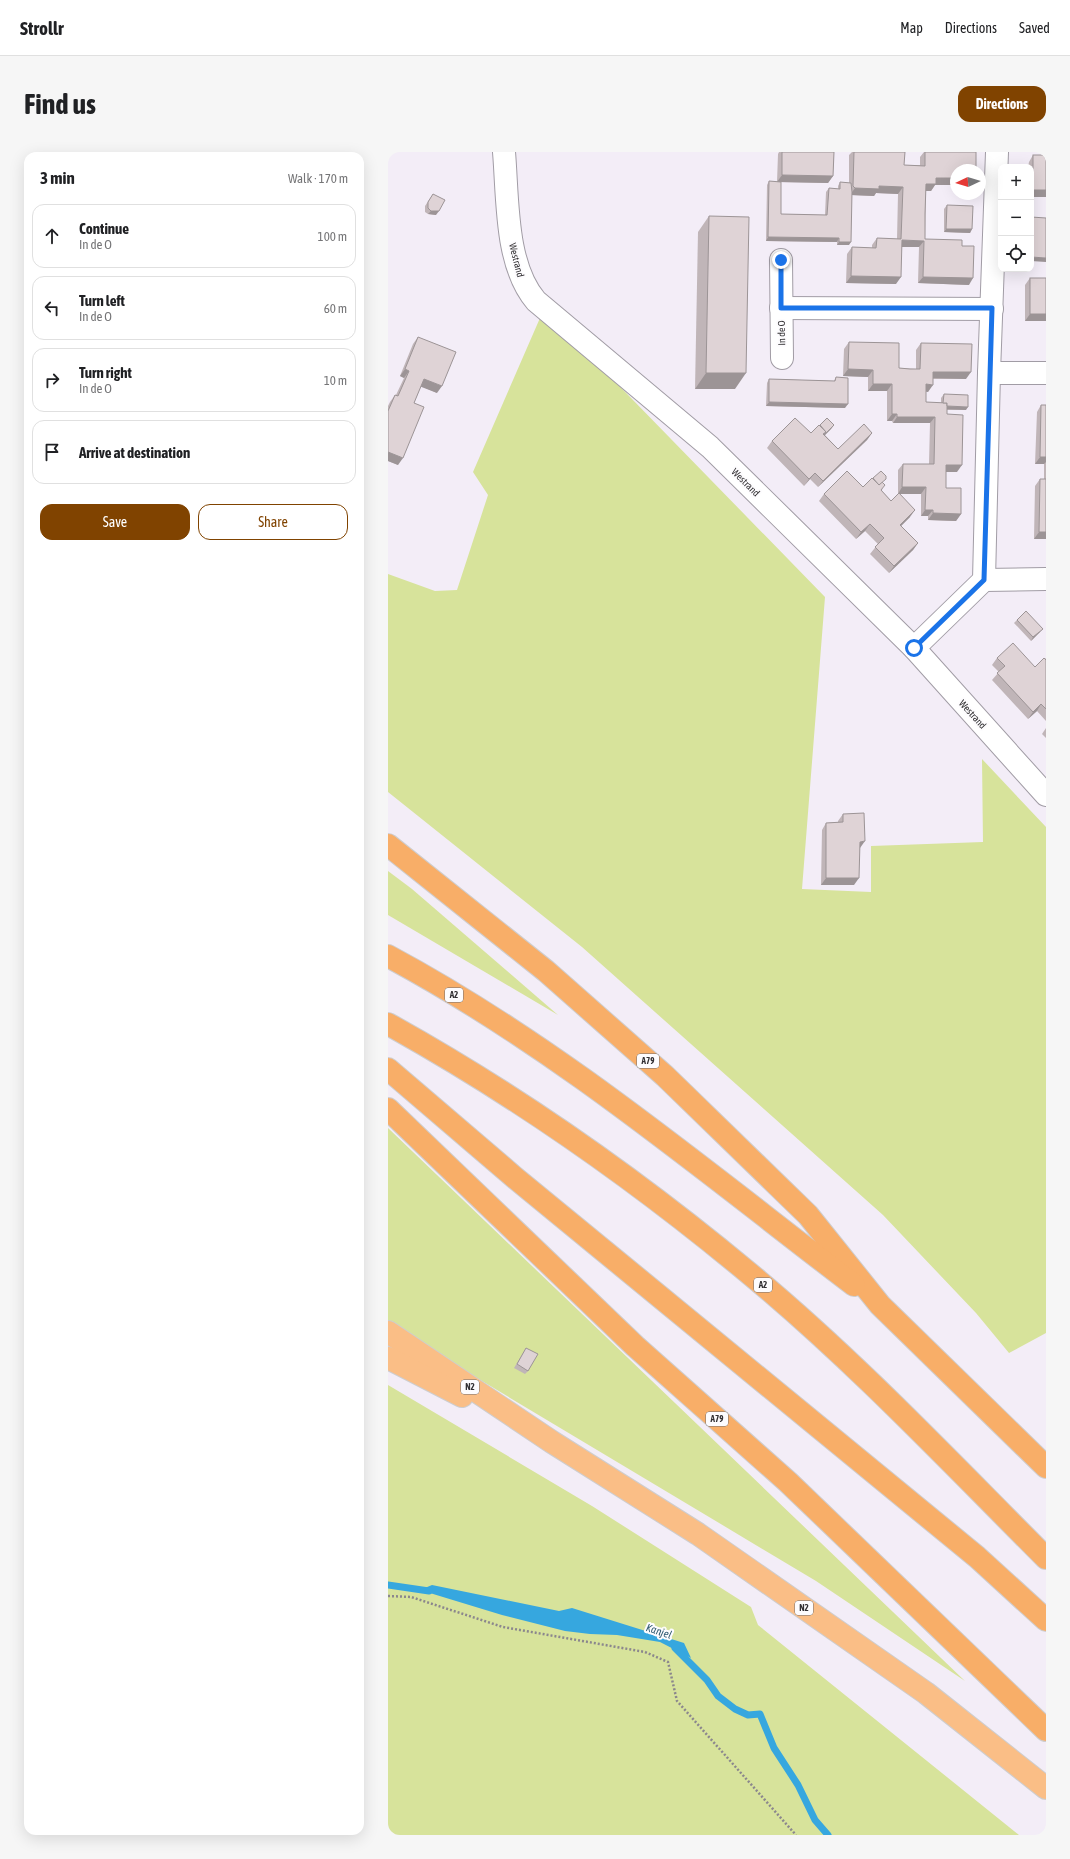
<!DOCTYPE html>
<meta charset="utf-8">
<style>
:root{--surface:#fff;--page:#f6f6f6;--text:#202124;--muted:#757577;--line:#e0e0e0;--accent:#804300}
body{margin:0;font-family:"Asap Condensed",sans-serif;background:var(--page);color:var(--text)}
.controls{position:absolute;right:12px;top:12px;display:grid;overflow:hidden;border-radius:8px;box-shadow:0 4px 16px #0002}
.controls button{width:36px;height:36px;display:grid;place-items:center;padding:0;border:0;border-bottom:1px solid var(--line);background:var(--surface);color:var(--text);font:20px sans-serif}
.compass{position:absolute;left:562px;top:12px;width:36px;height:36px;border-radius:50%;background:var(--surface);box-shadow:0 4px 16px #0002;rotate:266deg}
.stop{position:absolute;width:12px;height:12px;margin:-9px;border:3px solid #1a73e8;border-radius:50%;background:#fff}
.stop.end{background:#1a73e8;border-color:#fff;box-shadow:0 1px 4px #0008}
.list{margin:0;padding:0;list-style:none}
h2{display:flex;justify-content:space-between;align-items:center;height:52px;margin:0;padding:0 16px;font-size:17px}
h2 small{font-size:13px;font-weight:400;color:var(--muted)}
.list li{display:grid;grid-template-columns:26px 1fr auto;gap:12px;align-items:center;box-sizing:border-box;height:64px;margin:0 8px 8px;padding:0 8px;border:1px solid var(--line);border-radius:12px}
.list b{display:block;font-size:15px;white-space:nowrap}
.list p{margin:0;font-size:13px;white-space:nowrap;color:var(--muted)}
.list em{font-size:13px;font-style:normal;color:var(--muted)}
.actions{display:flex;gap:8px;padding:12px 16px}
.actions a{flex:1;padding:9px 0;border:1px solid var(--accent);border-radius:12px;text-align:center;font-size:14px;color:var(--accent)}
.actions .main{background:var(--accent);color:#fff}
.icon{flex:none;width:22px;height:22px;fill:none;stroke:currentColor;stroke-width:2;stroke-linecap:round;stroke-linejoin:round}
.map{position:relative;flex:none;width:658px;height:1683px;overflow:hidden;border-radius:12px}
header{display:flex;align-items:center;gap:24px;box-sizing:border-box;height:56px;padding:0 20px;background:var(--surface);border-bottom:1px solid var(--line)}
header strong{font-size:19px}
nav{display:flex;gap:22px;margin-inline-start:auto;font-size:14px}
.intro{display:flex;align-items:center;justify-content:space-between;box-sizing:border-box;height:96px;padding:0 24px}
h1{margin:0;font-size:28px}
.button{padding:10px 18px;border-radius:12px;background:var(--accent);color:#fff;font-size:14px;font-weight:700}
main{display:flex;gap:24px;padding:0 24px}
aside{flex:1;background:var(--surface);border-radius:12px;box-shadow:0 4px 16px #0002}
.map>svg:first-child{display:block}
.green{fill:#d7e39b}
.water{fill:#36a7df}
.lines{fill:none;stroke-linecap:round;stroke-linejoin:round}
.stream{stroke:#36a7df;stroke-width:7}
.minor-casing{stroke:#a19ca5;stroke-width:24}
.trunk-casing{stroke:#cecdce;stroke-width:24}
.motorway-casing{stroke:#cecdce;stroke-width:24}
.path{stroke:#8b878d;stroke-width:2.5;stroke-dasharray:2 2;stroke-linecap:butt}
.minor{stroke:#fff;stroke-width:22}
.trunk{stroke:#fabe86;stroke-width:22}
.motorway{stroke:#f8ae68;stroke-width:22}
.wall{fill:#c0b5b8}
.shaded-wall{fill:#9c9496}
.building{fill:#dfd3d6;stroke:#9c9496}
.route{stroke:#1a73e8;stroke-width:5}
.labels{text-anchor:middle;stroke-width:4;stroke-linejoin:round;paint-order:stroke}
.shield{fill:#fdfcfe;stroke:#6f6d70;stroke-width:1}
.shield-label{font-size:9px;font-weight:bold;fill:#323033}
.street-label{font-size:10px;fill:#323033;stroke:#fdfcfe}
.water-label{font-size:11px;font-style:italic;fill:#2c5870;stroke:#fdfcfe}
</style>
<header>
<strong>Strollr</strong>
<nav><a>Map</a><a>Directions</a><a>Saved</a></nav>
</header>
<div class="intro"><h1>Find us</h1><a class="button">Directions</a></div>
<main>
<aside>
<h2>3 min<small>Walk · 170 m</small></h2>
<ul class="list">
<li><svg class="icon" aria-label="ahead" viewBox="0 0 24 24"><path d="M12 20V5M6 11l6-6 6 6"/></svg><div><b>Continue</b><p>In de O</p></div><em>100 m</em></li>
<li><svg class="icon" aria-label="left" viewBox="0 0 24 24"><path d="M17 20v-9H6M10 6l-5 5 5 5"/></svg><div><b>Turn left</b><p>In de O</p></div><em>60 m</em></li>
<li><svg class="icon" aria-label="right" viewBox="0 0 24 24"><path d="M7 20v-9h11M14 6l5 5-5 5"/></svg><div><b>Turn right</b><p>In de O</p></div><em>10 m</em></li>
<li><svg class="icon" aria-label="arrive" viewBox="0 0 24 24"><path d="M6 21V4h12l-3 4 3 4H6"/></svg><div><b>Arrive at destination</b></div></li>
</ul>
<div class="actions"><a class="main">Save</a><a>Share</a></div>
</aside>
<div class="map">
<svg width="658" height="1683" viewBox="0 0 658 1683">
<rect width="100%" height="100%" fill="#f3edf7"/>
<g class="green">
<polygon points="152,166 206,208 437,445 414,737 483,740 483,694 595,690 594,607 658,675 658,1181 621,1201 588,1161 495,1063 194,795 0,640 0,422 47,439 69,438 100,343 85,320"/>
<polygon points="0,719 24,737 170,863 0,763"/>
<polygon points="0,976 577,1529 428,1429 17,1183 0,1171"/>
<polygon points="0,1233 204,1354 363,1455 370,1473 631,1683 0,1683"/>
</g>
<polygon class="water" points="44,1433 171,1459 184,1456 296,1491 303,1506 272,1490 229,1483 202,1482 177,1479 114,1463 32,1438"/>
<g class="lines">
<g class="stream">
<polyline points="0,1433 41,1439"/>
<polyline points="287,1496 319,1528 330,1544 347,1557 360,1563 372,1562 386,1596 410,1633 427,1668 440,1683"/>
</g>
<g class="minor-casing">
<g id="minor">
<path d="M116,0C120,47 117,113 148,149L322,295L526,496L658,643"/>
<polyline points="393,108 394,206"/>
<polyline points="393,156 604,157"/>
<polyline points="601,221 658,221"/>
<polyline points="596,428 658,427"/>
<polyline points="526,496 596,428 601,221 609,0"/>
</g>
</g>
<g class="trunk-casing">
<g id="trunk">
<polyline points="0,1180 164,1290 310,1382 538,1541 658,1636"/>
<polyline points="0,1206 74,1244"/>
</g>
</g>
<g class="motorway-casing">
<g id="motorway">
<polyline points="0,693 158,819 277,924 420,1063 492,1153 658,1315"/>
<path d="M0,804C168,894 315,1018 466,1133"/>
<path d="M0,872C128,943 249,1028 362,1122C467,1209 562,1310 658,1406"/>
<polyline points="0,917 126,1025 589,1405 658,1468"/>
<polyline points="0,957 247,1194 400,1330 658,1578"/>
</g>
</g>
<polyline class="path" points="0,1444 23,1445 115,1475 257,1500 280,1510 289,1549 408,1683"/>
<use href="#minor" class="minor"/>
<use href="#trunk" class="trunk"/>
<use href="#motorway" class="motorway"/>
</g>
<g class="wall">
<polygon points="391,0 446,0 445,24 440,31 393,30 393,62 437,63 438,40 441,36 450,37 450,34 452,30 461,31 461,3 464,0 517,0 516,13 532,13 532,5 536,0 588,0 568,18 568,33 547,33 543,39 538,39 537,87 574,94 581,133 530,131 531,95 514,95 508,132 458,131 459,102 464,95 484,96 484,93 489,86 509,87 510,42 488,41 486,44 464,43 461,93 449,93 449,90 378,89 379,33 381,29 389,30 390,2"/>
<polygon points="645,3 658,3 658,45 643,45 643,15 640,15 641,10"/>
<polygon points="45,42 48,63 40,62 37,60 37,54"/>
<polygon points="559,53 584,77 582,81 556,80 556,57"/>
<polygon points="321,64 347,237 307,237 310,80"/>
<polygon points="642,126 658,126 658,169 637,169 637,133"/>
<polygon points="30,185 49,241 33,234 26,251 10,313 0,309 0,254 2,250 7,243 8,243 16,226 12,224 25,192"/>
<polygon points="461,190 511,216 528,217 528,198 533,191 578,227 545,227 540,240 538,239 538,250 553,251 553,246 556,242 578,258 559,258 559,262 569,320 558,320 558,336 573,362 568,369 540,368 540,364 533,364 533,342 512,342 522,365 513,374 530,391 525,398 501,421 482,402 490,392 477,379 468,387 431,349 436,342 495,331 494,339 503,349 511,342 510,342 510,318 515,312 541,312 542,271 505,271 504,269 499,269 499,239 480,239 480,225 455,224 456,197"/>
<polygon points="448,225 457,256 378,254 379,231 381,227 446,229"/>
<polygon points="653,253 658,253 658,387 646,387 647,334 652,327 656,327 656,312 647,312 649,260"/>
<polygon points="432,273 446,273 443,277 437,283 450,297 484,281 479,288 430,335 422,327 416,334 379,296 384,289 423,281"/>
<polygon points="629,468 652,480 643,489 626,471"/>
<polygon points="609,506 647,515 658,506 658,569 649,559 640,567 604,528 611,520 604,513"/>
<polygon points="658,576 658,586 654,582"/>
<polygon points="455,662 472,696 466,733 433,733 434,678 438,671 450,670 450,669"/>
<polygon points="138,1196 140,1219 137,1222 126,1216"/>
</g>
<g class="shaded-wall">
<polygon points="394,23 445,24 440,31 389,30"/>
<polygon points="548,26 568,26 568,33 547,33 543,39 533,39 538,32"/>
<polygon points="491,34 515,35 510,42 488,41 486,44 462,43 467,36"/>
<polygon points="645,38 658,38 658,45 643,45 643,40"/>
<polygon points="43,59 51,59 48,63 40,62"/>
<polygon points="558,77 584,77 582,81 556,80"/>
<polygon points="380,85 451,86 449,90 378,89"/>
<polygon points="514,88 536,89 531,95 510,95"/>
<polygon points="451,90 463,90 461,93 449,93"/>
<polygon points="643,105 658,106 658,110 643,109"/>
<polygon points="463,124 513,125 508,132 458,131"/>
<polygon points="535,125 585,126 581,133 530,131"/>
<polygon points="642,162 658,162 658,169 637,169"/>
<polygon points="17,217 21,219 16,226 12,224"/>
<polygon points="460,217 485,218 480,225 455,224"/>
<polygon points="545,220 583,220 578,227 541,226"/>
<polygon points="318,221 358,221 347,237 307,237"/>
<polygon points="36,227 54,234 49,241 31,234"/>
<polygon points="485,232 504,232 499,239 480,239"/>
<polygon points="538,232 545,233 540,240 534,239"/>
<polygon points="381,250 460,252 457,256 378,254"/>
<polygon points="555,254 580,255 578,258 553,257"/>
<polygon points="504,262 509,262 504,269 499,269"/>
<polygon points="509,265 547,265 542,271 505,271"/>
<polygon points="446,273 443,277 431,289 435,282"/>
<polygon points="484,281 479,288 430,335 435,329"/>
<polygon points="0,300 15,306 10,313 0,309"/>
<polygon points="652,305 658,305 658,310 656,312 647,312"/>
<polygon points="558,313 574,313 569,320 553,320"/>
<polygon points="427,321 422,327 416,334 421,327"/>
<polygon points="514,335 538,335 533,342 510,342"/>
<polygon points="527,358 522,365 507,380 512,373"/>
<polygon points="537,358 545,358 540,364 533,364"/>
<polygon points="545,361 573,362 568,369 540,368"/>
<polygon points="482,372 477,379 468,387 473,380"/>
<polygon points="651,380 658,380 658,387 646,387"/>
<polygon points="530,391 525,398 501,421 506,414"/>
<polygon points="655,477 643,489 645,485"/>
<polygon points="653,552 649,559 640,567 645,560"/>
<polygon points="477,689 472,696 467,696 472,690"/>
<polygon points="438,726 471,726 466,733 433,733"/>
</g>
<g class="building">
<polygon points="394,0 446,0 445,24 394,23"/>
<polygon points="466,0 517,0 516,13 537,14 537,0 588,0 588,18 568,18 568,26 548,26 548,32 538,32 537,62 537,87 574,88 574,94 586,94 585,126 535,125 536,89 514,88 513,125 463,124 464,95 488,96 489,86 513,87 515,35 491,34 491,37 467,36 465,34"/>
<rect x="645" y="3" width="13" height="35"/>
<polygon points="381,29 393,30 393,62 439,63 441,36 452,37 452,30 463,31 464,40 463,90 451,90 451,86 380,85"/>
<polygon points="45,42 57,48 51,59 43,59 40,56 40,50"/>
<polygon points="559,53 585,54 584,77 558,77"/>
<polygon points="321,64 361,65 358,221 318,221"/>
<polygon points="643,65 658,66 658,106 643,105"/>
<rect x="642" y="126" width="16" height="36"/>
<polygon points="30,185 68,200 54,234 36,227 26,251 36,255 15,306 0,300 0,259 7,243 10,244 21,219 17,217"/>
<polygon points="461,190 511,191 511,216 522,217 532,217 533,191 584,192 583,220 545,220 545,233 538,232 538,250 559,251 559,262 575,263 574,313 558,313 558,336 573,336 573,362 545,361 545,358 537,358 538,335 514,335 515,312 546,312 547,265 509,265 509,262 504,262 504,232 485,232 485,218 460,217"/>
<polygon points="448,225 460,226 460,252 381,250 381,227 447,229"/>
<polygon points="556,242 580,243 580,255 559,254 559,251 555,251"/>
<polygon points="653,253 658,253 658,305 652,305"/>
<polygon points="407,266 423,281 431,273 438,280 435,282 450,297 476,272 484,281 435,329 427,321 421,327 384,289"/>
<polygon points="439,266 446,273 436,283 438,280 432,273"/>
<polygon points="459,319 475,335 484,326 491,333 494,330 497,333 493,338 503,349 511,341 527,358 512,373 530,391 506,414 487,395 496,386 482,372 473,380 436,342"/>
<polygon points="493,319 498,324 498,327 491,333 485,326"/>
<polygon points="652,327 658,327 658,380 651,380"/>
<polygon points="638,459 655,477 645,485 629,468"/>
<polygon points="625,491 647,515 656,506 658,508 658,557 653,552 645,560 609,521 617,514 609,506"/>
<polygon points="476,661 477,689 472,690 471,726 438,726 438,671 455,670 455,662"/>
<polygon points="138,1196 150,1202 140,1219 129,1212"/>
</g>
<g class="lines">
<polyline class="route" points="393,108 393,156 604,156 596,428 526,496"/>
</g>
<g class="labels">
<g class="shield">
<rect x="57" y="836" width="18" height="14" rx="3"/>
<rect x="249" y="902" width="22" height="14" rx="3"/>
<rect x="366" y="1126" width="18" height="14" rx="3"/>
<rect x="73" y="1228" width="18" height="14" rx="3"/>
<rect x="318" y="1260" width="22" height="14" rx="3"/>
<rect x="407" y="1449" width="18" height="14" rx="3"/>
</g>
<g class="shield-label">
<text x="66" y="846">A2</text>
<text x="260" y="912">A79</text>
<text x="375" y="1136">A2</text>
<text x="82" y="1238">N2</text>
<text x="329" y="1270">A79</text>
<text x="416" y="1459">N2</text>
</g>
<g class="street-label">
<text transform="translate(129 108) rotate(76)" y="4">Westrand</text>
<text transform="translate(393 181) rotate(-91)" y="4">In de O</text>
<text transform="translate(358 330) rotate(45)" y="4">Westrand</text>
<text transform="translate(585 562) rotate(48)" y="4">Westrand</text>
</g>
<g class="water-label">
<text transform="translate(271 1479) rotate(18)" y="4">Kanjel</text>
</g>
</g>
</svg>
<div class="controls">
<button>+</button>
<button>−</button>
<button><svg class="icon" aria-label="locate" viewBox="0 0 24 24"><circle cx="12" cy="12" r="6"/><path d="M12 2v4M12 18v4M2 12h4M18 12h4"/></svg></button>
</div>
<svg class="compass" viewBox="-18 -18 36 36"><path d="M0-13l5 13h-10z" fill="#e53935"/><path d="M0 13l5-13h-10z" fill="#757577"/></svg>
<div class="stop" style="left:526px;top:496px"></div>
<div class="stop end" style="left:393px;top:108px"></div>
</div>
</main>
